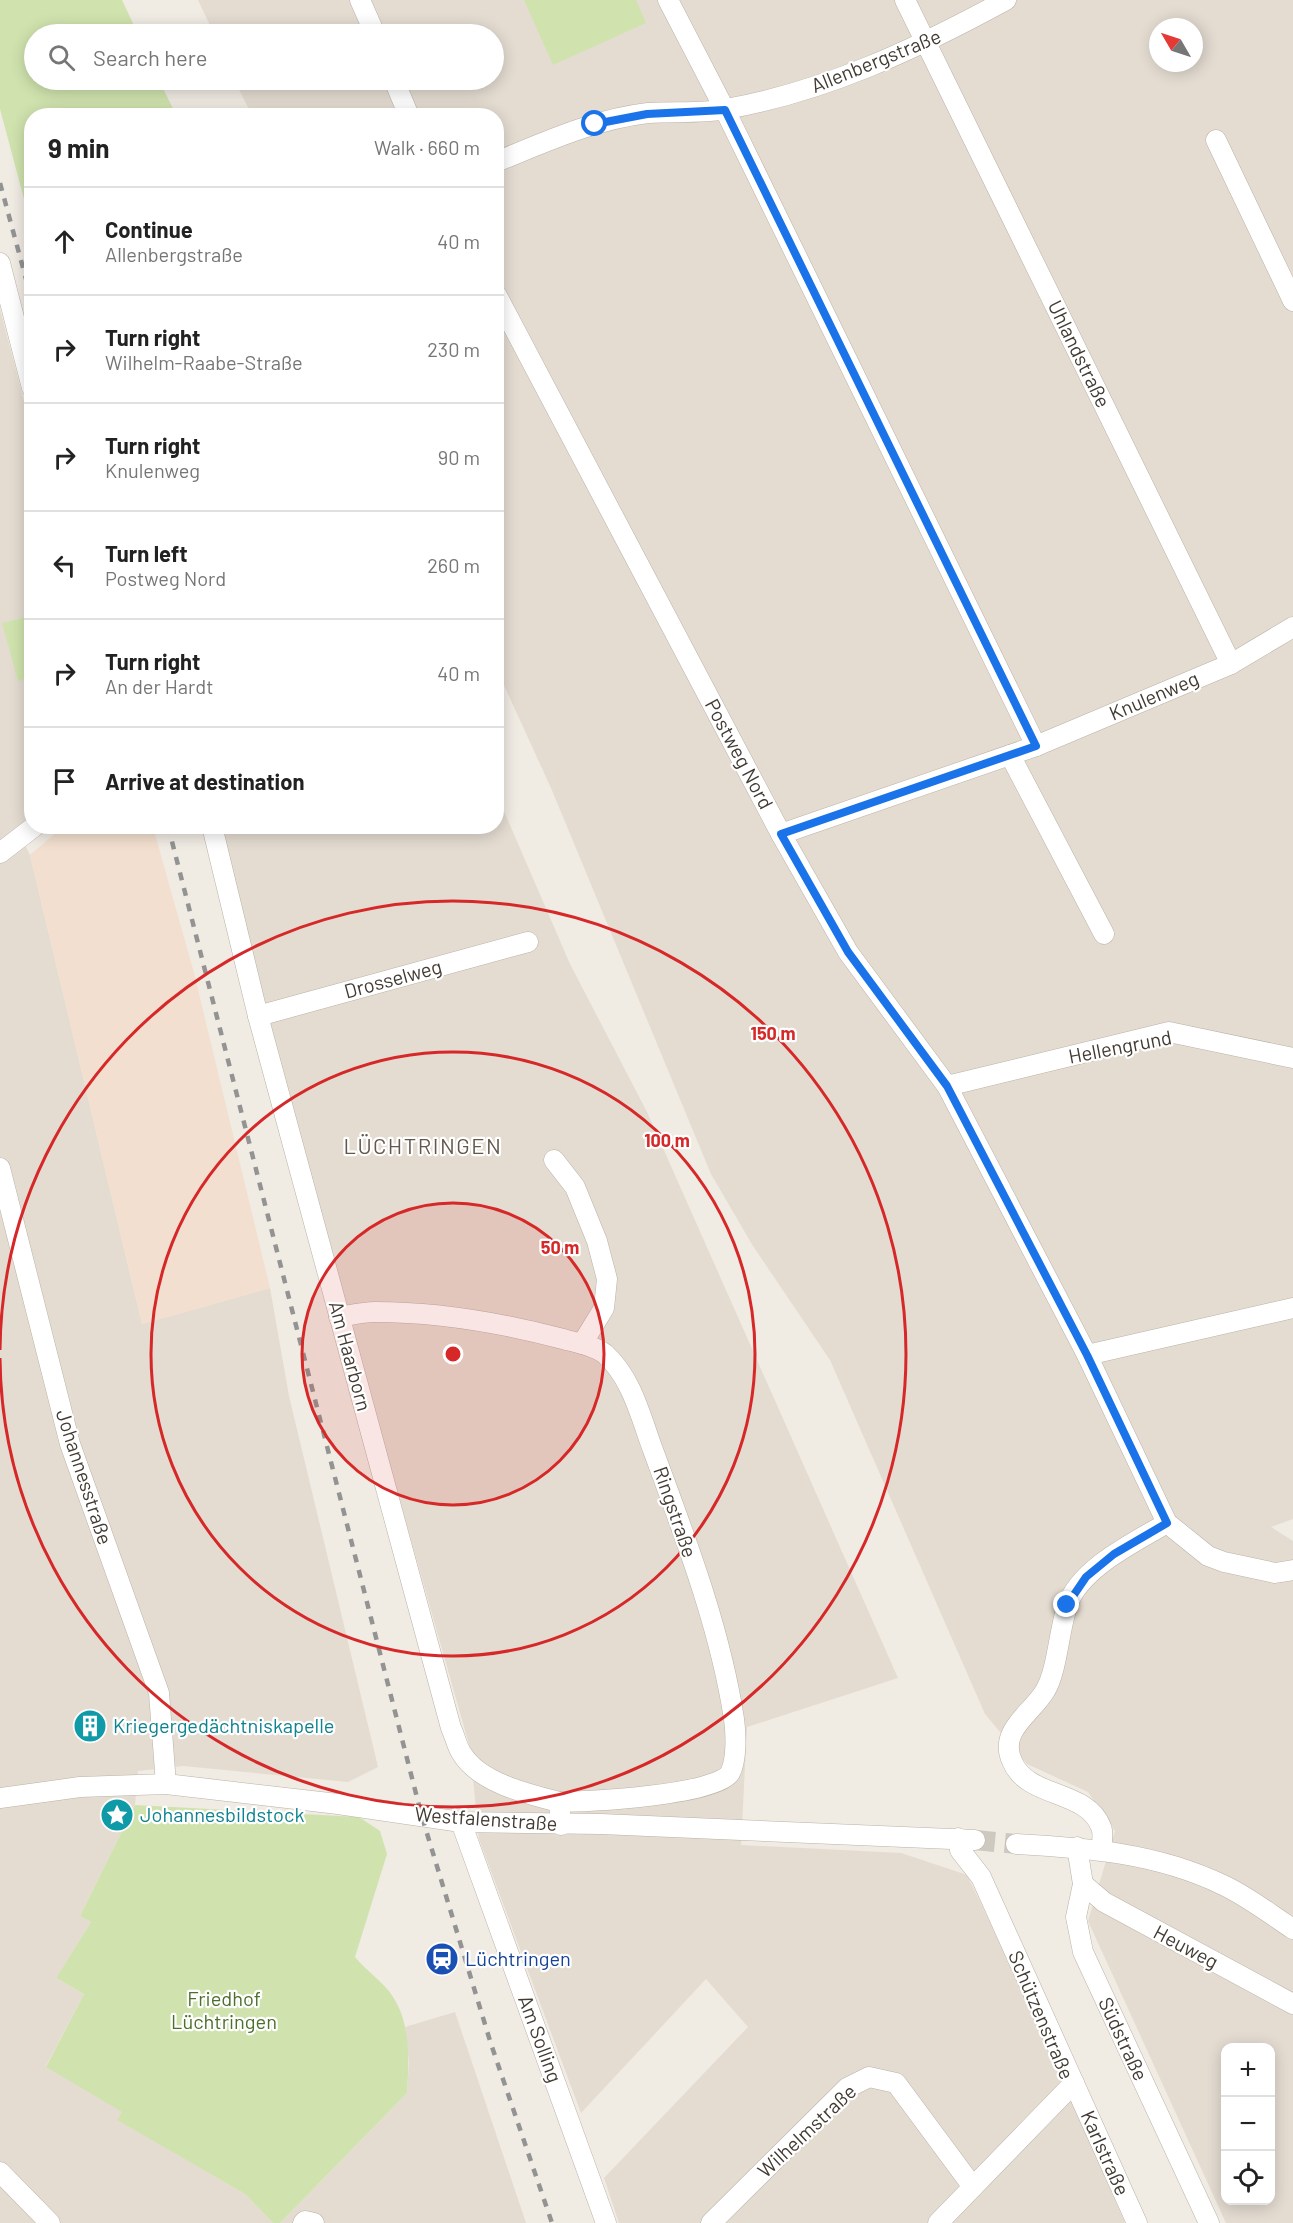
<!DOCTYPE html>
<meta charset="utf-8">
<style>
:root{--surface:#fff;--page:#f6f6f6;--text:#222;--muted:#767676;--line:#e0e0e0}
body{margin:0;font-family:Barlow,sans-serif;background:var(--page);color:var(--text)}
.controls{position:absolute;right:18px;bottom:18px;display:grid;overflow:hidden;border-radius:12px;box-shadow:0 3px 15px #0003}
.controls button{width:54px;height:54px;display:grid;place-items:center;padding:0;border:0;border-bottom:2px solid var(--line);background:var(--surface);color:var(--text);font:30px sans-serif}
.compass{position:absolute;left:1149px;top:18px;width:54px;height:54px;border-radius:50%;background:var(--surface);box-shadow:0 3px 15px #0003;rotate:309deg}
.stop{position:absolute;width:18px;height:18px;margin:-14px;border:4px solid #1a73e8;border-radius:50%;background:#fff}
.stop.end{background:#1a73e8;border-color:#fff;box-shadow:0 2px 6px #0008}
.list{margin:0;padding:0;list-style:none}
h2{display:flex;justify-content:space-between;align-items:center;height:78px;margin:0;padding:0 24px;font-size:26px}
h2 small{font-size:20px;font-weight:400;color:var(--muted)}
.list li{display:grid;grid-template-columns:39px 1fr auto;gap:18px;align-items:center;box-sizing:border-box;height:108px;padding:0 24px;border-top:2px solid var(--line)}
.list b{display:block;font-size:22px;white-space:nowrap}
.list p{margin:0;font-size:20px;white-space:nowrap;color:var(--muted)}
.list em{font-size:20px;font-style:normal;color:var(--muted)}
.icon{flex:none;width:33px;height:33px;fill:none;stroke:currentColor;stroke-width:2;stroke-linecap:round;stroke-linejoin:round}
.map{position:relative;flex:none;width:1293px;height:2223px;overflow:hidden}
.search{position:absolute;background:var(--surface);box-shadow:0 3px 15px #0003;left:24px;top:24px;width:480px;height:66px;display:flex;align-items:center;gap:15px;box-sizing:border-box;padding:0 21px;border-radius:33px;color:var(--muted);font-size:22px}
.panel{position:absolute;background:var(--surface);box-shadow:0 3px 15px #0003;left:24px;top:108px;width:480px;height:726px;border-radius:24px}
.map>svg:first-child{display:block}
.residential{fill:#e4dcd1;fill-rule:evenodd}
.commercial{fill:#f2dfcf}
.green{fill:#d0e3ae}
.lines{fill:none;stroke-linecap:round;stroke-linejoin:round}
.street-tunnel{stroke:#cdc8c0;stroke-width:20;stroke-dasharray:20 10;stroke-linecap:butt}
.street-casing{stroke:#bbb2a7;stroke-width:21}
.street{stroke:#fff;stroke-width:20}
.rail{stroke:#939393;stroke-width:4.5;stroke-dasharray:8 8;stroke-linecap:butt}
.route{stroke:#1a73e8;stroke-width:8}
.ring{fill:none;stroke:#d62828;stroke-width:3}
.labels{text-anchor:middle;stroke-width:4.5;stroke-linejoin:round;paint-order:stroke}
.street-label{font-size:20px;fill:#423b34;stroke:#fff}
.culture-label{font-size:20px;fill:#0d838f;stroke:#fff;text-anchor:start}
.transit-label{font-size:20px;fill:#164399;stroke:#fff;text-anchor:start}
.park-label{font-size:20px;fill:#4c6f2b;stroke:#fff}
.quarter-label{font-size:22px;letter-spacing:1.5px;fill:#64584c;stroke:#fff}
.centre{fill:#d62828;stroke:#fff;stroke-width:3}
.ring-label{font-size:18px;text-anchor:middle;font-weight:bold;fill:#d62828;stroke:#fff;stroke-width:4.5;stroke-linejoin:round;paint-order:stroke}
</style>
<div class="map">
<svg width="1293" height="2223" viewBox="0 0 1293 2223">
<rect width="100%" height="100%" fill="#f0ebe3"/>
<g class="residential">
<path d="M198,0H1293V1519L1271,1527L1293,1541V2223H1226L1088,1921L1115,1831L1088,1792L1027,1764L985,1714L830,1360L753,1246L711,1174L551,788L497,670L496,116L252,115L234,80H494V34H214ZM1158,27H1194V63H1158ZM1226,2048H1270V2200H1226Z"/>
<polygon points="0,309 32,432 32,816 17,829 30,855 142,1324 270,1288 289,1396 378,1767 348,1782 183,1766 138,1771 135,1805 80,1916 91,1922 56,1978 84,1994 46,2066 123,2112 118,2120 245,2194 273,2223 0,2223"/>
<polygon points="497,795 570,964 647,1112 898,1678 747,1727 741,1845 901,1853 967,1875 1025,1995 1125,2223 619,2223 604,2178 748,2027 706,1979 581,2113 479,1839 470,1748 374,1409 271,1026 221,827 496,826"/>
<polygon points="455,2012 526,2223 280,2223 407,2093 409,2062 405,2027"/>
</g>
<polygon class="commercial" points="63,827 153,827 194,973 270,1288 142,1324 30,855"/>
<g class="green">
<polygon points="0,0 122,0 138,34 34,34 34,80 159,80 176,115 32,116 31,205 24,199 0,109"/>
<polygon points="524,0 636,0 646,23 553,65"/>
<polygon points="31,616 31,677 18,681 2,623"/>
<path d="M135,1805L359,1817L380,1831L387,1854L355,1957C366,1971 384,1982 393,1997C411,2024 409,2062 407,2093L280,2223H273L245,2194L117,2120L122,2112L46,2067L84,1994L56,1978L91,1922L80,1916Z"/>
</g>
<g class="lines">
<polyline class="street-tunnel" points="975,1840 1016,1844"/>
<g class="street-casing">
<g id="street">
<polyline points="360,0 375,34"/>
<polyline points="668,0 725,110 1036,746"/>
<polyline points="905,0 1231,664"/>
<polyline points="394,80 409,116"/>
<polyline points="1216,140 1293,301"/>
<path d="M496,162C545,142 595,119 648,113C674,111 701,114 726,109C827,91 916,49 1006,0"/>
<polyline points="0,263 32,388"/>
<polyline points="496,294 781,834 848,952 947,1086 1087,1355 1167,1523 1208,1556 1224,1562 1275,1573 1293,1570"/>
<polyline points="1010,755 1104,934"/>
<path d="M212,826L258,1016L451,1728C455,1736 457,1747 462,1754C480,1783 528,1794 559,1802L561,1825"/>
<polyline points="781,834 1036,746 1231,664 1293,627"/>
<polyline points="0,853 35,826"/>
<polyline points="258,1016 528,942"/>
<polyline points="947,1086 1169,1032 1293,1058"/>
<polyline points="554,1160 575,1187 597,1241 607,1279 604,1308 582,1344"/>
<polyline points="0,1168 70,1444 159,1693 166,1784"/>
<path d="M339,1317C351,1315 363,1312 375,1312C438,1312 502,1323 563,1339C577,1343 593,1345 605,1354C632,1378 641,1418 653,1450C685,1537 720,1627 734,1719C736,1733 737,1760 730,1773C717,1795 587,1802 559,1802"/>
<polyline points="1087,1355 1293,1308"/>
<polyline points="0,1798 80,1787 166,1784 338,1804 461,1822 601,1824 975,1840"/>
<polyline points="461,1822 606,2223"/>
<polyline points="958,1838 960,1850 981,1877 1137,2223"/>
<path d="M1016,1844C1088,1848 1157,1853 1223,1885C1247,1896 1270,1914 1293,1929"/>
<polyline points="1077,1847 1083,1884 1076,1917 1083,1952 1209,2223"/>
<path d="M1101,1850C1102,1843 1104,1834 1101,1827C1087,1789 1027,1799 1012,1761C998,1731 1032,1713 1045,1691C1057,1672 1059,1630 1067,1607C1078,1569 1135,1542 1167,1523"/>
<polyline points="1083,1884 1104,1902 1293,2004"/>
<polyline points="0,2172 50,2223"/>
<polyline points="303,2223 305,2221 314,2223"/>
<polyline points="711,2223 847,2088 869,2077 896,2083 973,2187"/>
<polyline points="938,2223 1074,2083"/>
</g>
</g>
<use href="#street" class="street"/>
<g class="rail">
<polyline points="0,183 32,301"/>
<polyline points="168,826 422,1817 491,2044 552,2223"/>
</g>
</g>
<g class="lines">
<polyline class="route" points="595,124 647,114 725,110 1036,746 781,834 848,952 947,1086 1087,1355 1167,1523 1114,1554 1086,1577 1067,1605"/>
</g>
<circle cx="453" cy="1354" r="151" fill="#d62828" fill-opacity=".12"/>
<g class="ring">
<circle cx="453" cy="1354" r="151"/>
<circle cx="453" cy="1354" r="302"/>
<path d="M0 1350A453 453 0 1 1 0 1358"/>
</g>
<defs>
<g id="building-disc" transform="scale(1.725)"><circle r="9.5" fill="#0f9aa8" stroke="#fff"/><path d="M-4-6H4V6H1V3H-1V6H-4ZM-2.5-4.3h1.7v1.8h-1.7ZM.8-4.3h1.7v1.8H.8ZM-2.5-1h1.7V.8h-1.7ZM.8-1h1.7V.8H.8Z" fill="#fff"/></g>
<g id="sight-disc" transform="scale(1.725)"><circle r="9.5" fill="#0f9aa8" stroke="#fff"/><path d="M0-6L1.8-2.2L6-1.7L2.9 1.2L3.7 5.4L0 3.3L-3.7 5.4L-2.9 1.2L-6-1.7L-1.8-2.2Z" fill="#fff"/></g>
<g id="station-disc" transform="scale(1.725)"><circle r="9.5" fill="#1a4fb4" stroke="#fff"/><path d="M-3-6H3Q5-6 5-4V2Q5 4 3 4L4.5 6H3L1.5 4h-3L-3 6H-4.5L-3 4Q-5 4-5 2V-4Q-5-6-3-6ZM-3.5-4v3h7v-3ZM-3.5 1v1.5H-2V1ZM2 1v1.5H3.5V1Z" fill="#fff"/></g>
</defs>
<g fill-rule="evenodd">
<use href="#building-disc" x="90" y="1726"/>
<use href="#sight-disc" x="117" y="1815"/>
<use href="#station-disc" x="442" y="1959"/>
</g>
<g class="labels">
<g class="street-label">
<text transform="translate(876 61) rotate(-22)" y="7">Allenbergstraße</text>
<text transform="translate(1079 354) rotate(64)" y="7">Uhlandstraße</text>
<text transform="translate(1154 696) rotate(-23)" y="7">Knulenweg</text>
<text transform="translate(739 754) rotate(62)" y="7">Postweg Nord</text>
<text transform="translate(393 979) rotate(-15)" y="7">Drosselweg</text>
<text transform="translate(1120 1047) rotate(-11)" y="7">Hellengrund</text>
<text transform="translate(350 1356) rotate(75)" y="7">Am Haarborn</text>
<text transform="translate(84 1477) rotate(72)" y="7">Johannesstraße</text>
<text transform="translate(675 1512) rotate(71)" y="7">Ringstraße</text>
<text transform="translate(486 1819) rotate(4)" y="7">Westfalenstraße</text>
<text transform="translate(1186 1947) rotate(28)" y="7">Heuweg</text>
<text transform="translate(1041 2015) rotate(67)" y="7">Schützenstraße</text>
<text transform="translate(540 2039) rotate(70)" y="7">Am Solling</text>
<text transform="translate(1123 2039) rotate(65)" y="7">Südstraße</text>
<text transform="translate(807 2131) rotate(-43)" y="7">Wilhelmstraße</text>
<text transform="translate(1105 2153) rotate(66)" y="7">Karlstraße</text>
</g>
<g class="culture-label">
<text x="113" y="1733">Kriegergedächtniskapelle</text>
<text x="140" y="1822">Johannesbildstock</text>
</g>
<g class="transit-label">
<text x="465" y="1966">Lüchtringen</text>
</g>
<g class="park-label">
<text x="224" y="2006">Friedhof<tspan x="224" dy="23">Lüchtringen</tspan></text>
</g>
<g class="quarter-label">
<text x="423" y="1154">LÜCHTRINGEN</text>
</g>
</g>
<circle cx="453" cy="1354" r="9" class="centre"/>
<g class="ring-label">
<text x="773" y="1040">150 m</text>
<text x="667" y="1147">100 m</text>
<text x="560" y="1254">50 m</text>
</g>
</svg>
<div class="controls">
<button>+</button>
<button>−</button>
<button><svg class="icon" aria-label="locate" viewBox="0 0 24 24"><circle cx="12" cy="12" r="6"/><path d="M12 2v4M12 18v4M2 12h4M18 12h4"/></svg></button>
</div>
<svg class="compass" viewBox="-18 -18 36 36"><path d="M0-13l5 13h-10z" fill="#e53935"/><path d="M0 13l5-13h-10z" fill="#767676"/></svg>
<div class="stop" style="left:595px;top:124px"></div>
<div class="stop end" style="left:1067px;top:1605px"></div>
<div class="search"><svg class="icon" aria-label="search" viewBox="0 0 24 24"><circle cx="10" cy="10" r="6"/><path d="M15 15l6 6"/></svg>Search here</div>
<section class="panel">
<h2>9 min<small>Walk · 660 m</small></h2>
<ul class="list">
<li><svg class="icon" aria-label="ahead" viewBox="0 0 24 24"><path d="M12 20V5M6 11l6-6 6 6"/></svg><div><b>Continue</b><p>Allenbergstraße</p></div><em>40 m</em></li>
<li><svg class="icon" aria-label="right" viewBox="0 0 24 24"><path d="M7 20v-9h11M14 6l5 5-5 5"/></svg><div><b>Turn right</b><p>Wilhelm-Raabe-Straße</p></div><em>230 m</em></li>
<li><svg class="icon" aria-label="right" viewBox="0 0 24 24"><path d="M7 20v-9h11M14 6l5 5-5 5"/></svg><div><b>Turn right</b><p>Knulenweg</p></div><em>90 m</em></li>
<li><svg class="icon" aria-label="left" viewBox="0 0 24 24"><path d="M17 20v-9H6M10 6l-5 5 5 5"/></svg><div><b>Turn left</b><p>Postweg Nord</p></div><em>260 m</em></li>
<li><svg class="icon" aria-label="right" viewBox="0 0 24 24"><path d="M7 20v-9h11M14 6l5 5-5 5"/></svg><div><b>Turn right</b><p>An der Hardt</p></div><em>40 m</em></li>
<li><svg class="icon" aria-label="arrive" viewBox="0 0 24 24"><path d="M6 21V4h12l-3 4 3 4H6"/></svg><div><b>Arrive at destination</b></div></li>
</ul>
</section>
</div>
